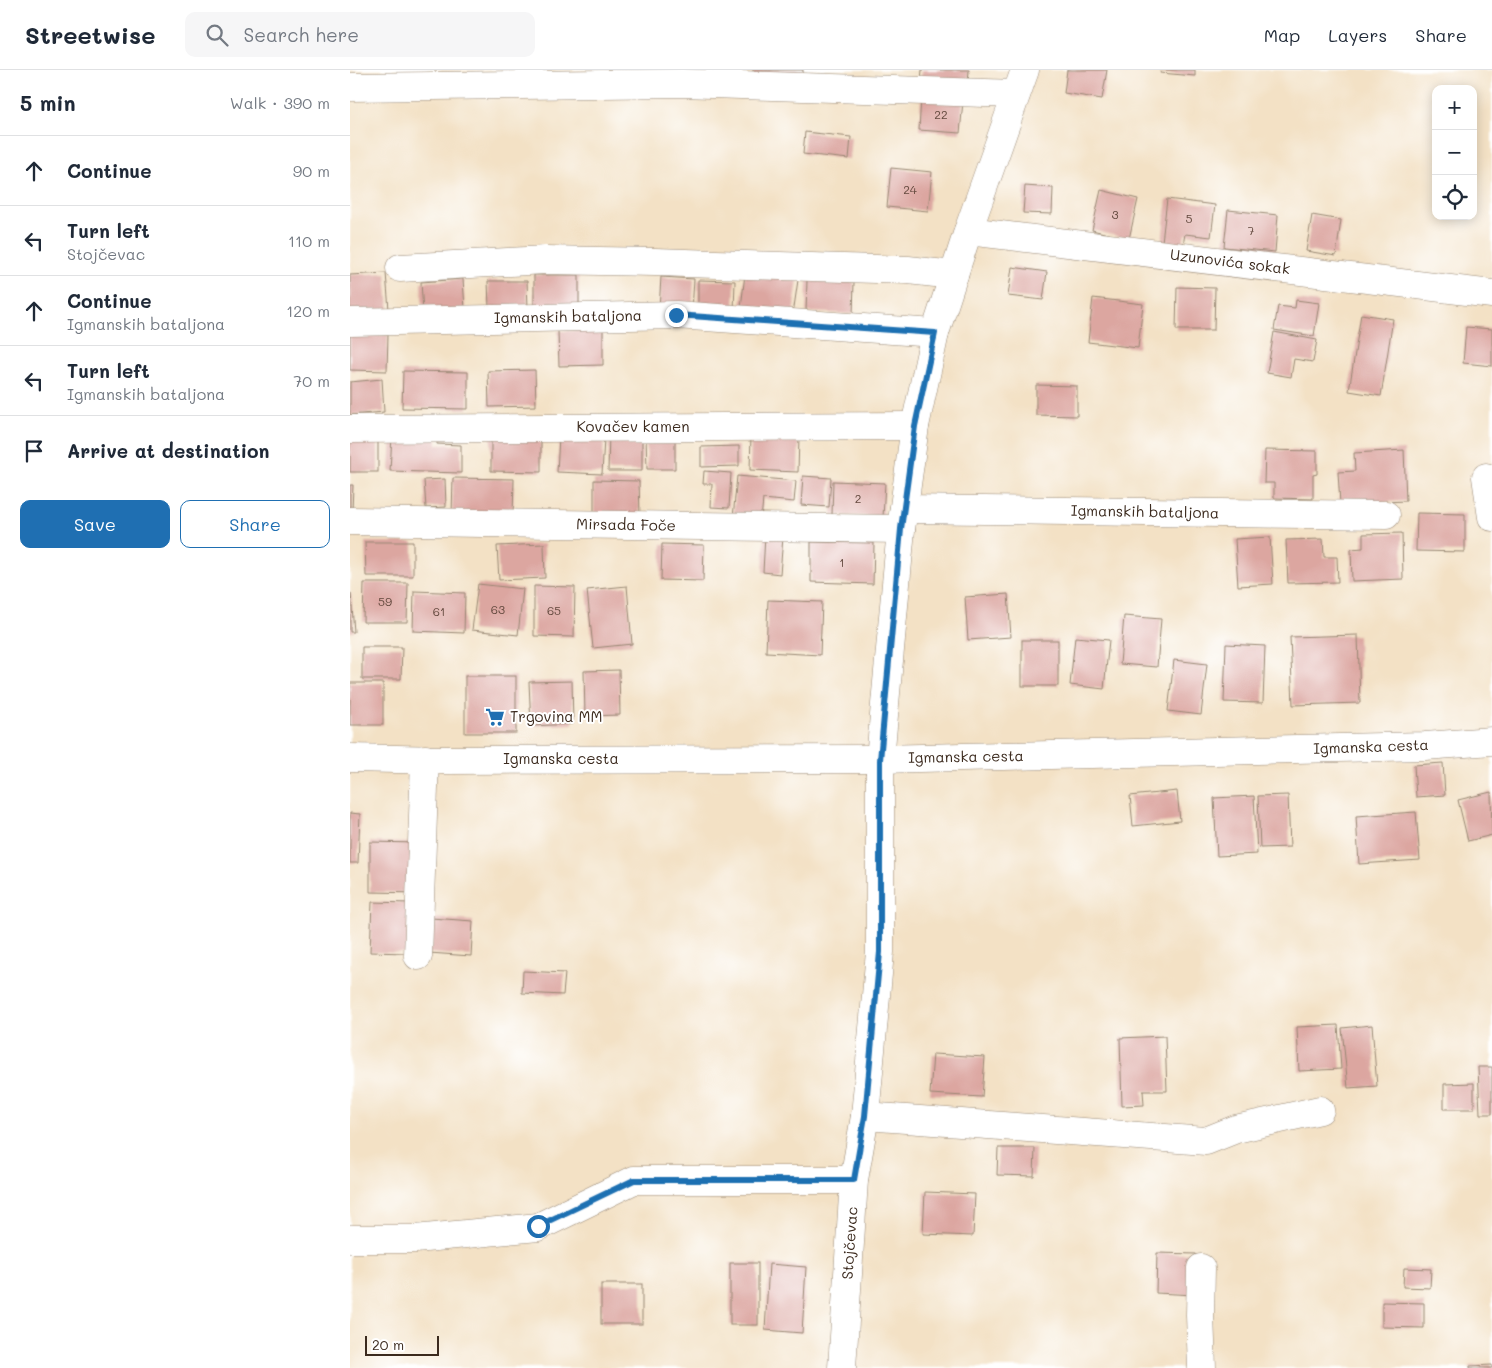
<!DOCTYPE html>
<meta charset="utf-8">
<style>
:root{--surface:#fff;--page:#f6f6f7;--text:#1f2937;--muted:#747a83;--line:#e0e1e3;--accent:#1f6fb2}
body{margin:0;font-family:Mali,sans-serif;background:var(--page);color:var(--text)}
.controls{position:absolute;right:15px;top:15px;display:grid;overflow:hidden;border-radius:10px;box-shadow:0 2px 12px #0003}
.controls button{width:45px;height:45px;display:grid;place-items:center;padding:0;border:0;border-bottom:1px solid var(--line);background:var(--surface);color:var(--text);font:25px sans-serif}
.scale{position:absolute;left:15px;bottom:12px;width:74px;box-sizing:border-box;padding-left:5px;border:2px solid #3b2a1e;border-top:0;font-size:14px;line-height:18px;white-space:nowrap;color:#3b2a1e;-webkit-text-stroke:4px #fff;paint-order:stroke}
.stop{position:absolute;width:15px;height:15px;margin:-11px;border:4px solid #1f6fb2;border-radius:50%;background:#fff}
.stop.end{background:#1f6fb2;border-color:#fff;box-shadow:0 1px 5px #0008}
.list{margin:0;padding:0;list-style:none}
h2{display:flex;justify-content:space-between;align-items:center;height:65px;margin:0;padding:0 20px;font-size:21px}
h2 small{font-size:16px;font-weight:400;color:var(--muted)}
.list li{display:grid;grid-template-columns:32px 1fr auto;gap:15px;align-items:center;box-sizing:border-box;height:70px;padding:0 20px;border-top:1px solid var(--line)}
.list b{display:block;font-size:19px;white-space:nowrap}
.list p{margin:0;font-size:16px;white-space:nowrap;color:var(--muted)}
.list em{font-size:16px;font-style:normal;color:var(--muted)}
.actions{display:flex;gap:10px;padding:15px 20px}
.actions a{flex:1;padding:11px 0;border:1px solid var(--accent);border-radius:10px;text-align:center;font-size:18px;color:var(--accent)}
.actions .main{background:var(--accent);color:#fff}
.icon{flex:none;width:28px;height:28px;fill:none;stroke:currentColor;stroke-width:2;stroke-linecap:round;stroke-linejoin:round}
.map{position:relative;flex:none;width:1142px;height:1298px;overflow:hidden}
header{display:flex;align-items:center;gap:30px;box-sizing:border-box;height:70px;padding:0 25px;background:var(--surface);border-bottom:1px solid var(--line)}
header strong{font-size:24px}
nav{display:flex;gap:28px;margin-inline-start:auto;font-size:18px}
.search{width:350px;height:45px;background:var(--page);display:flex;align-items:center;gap:12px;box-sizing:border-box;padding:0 18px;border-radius:10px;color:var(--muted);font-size:19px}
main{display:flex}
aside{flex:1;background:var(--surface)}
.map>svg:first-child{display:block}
.building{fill:#dca6a0}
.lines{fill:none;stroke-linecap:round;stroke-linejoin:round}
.minor-casing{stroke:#978672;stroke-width:29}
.minor{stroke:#fff;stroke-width:28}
.route{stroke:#1f6fb2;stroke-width:6}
.labels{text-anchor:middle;stroke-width:4;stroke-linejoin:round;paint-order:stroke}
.number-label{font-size:12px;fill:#63493e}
.street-label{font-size:15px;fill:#3b2a1e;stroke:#fff}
.poi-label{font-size:15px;fill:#3b2a1e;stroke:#fff;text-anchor:start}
</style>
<header>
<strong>Streetwise</strong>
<div class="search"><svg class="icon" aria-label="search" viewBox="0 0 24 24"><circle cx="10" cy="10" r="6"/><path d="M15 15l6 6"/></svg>Search here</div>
<nav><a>Map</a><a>Layers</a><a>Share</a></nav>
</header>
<main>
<aside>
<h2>5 min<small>Walk · 390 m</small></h2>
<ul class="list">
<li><svg class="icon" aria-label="ahead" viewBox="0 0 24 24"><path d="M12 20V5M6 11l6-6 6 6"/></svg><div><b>Continue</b></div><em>90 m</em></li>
<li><svg class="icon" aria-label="left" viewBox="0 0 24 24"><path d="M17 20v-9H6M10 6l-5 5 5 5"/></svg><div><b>Turn left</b><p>Stojčevac</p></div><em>110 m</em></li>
<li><svg class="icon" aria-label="ahead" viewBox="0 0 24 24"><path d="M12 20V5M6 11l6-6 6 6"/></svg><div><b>Continue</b><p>Igmanskih bataljona</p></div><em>120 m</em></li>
<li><svg class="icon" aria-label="left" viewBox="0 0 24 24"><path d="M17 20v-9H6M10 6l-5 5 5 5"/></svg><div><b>Turn left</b><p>Igmanskih bataljona</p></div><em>70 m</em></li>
<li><svg class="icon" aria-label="arrive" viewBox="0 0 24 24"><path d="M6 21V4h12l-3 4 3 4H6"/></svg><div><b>Arrive at destination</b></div></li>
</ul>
<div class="actions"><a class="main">Save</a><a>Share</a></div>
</aside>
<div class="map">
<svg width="1142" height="1298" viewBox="0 0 1142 1298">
<rect width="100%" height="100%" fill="#fff"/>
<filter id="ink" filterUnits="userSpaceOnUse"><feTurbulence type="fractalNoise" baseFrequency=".02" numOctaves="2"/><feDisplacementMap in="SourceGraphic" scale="10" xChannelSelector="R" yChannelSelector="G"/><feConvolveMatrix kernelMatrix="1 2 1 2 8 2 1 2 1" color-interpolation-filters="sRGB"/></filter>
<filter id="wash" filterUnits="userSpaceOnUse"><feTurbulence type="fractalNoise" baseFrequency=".0096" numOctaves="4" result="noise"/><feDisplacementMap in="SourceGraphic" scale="20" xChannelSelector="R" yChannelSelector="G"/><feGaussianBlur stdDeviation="1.12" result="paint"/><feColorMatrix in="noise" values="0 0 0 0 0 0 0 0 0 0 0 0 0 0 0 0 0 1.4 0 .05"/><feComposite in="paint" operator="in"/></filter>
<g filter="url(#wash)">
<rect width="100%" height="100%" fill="#f3e1c5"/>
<g id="blocks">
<g class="building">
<rect x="403" y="0" width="50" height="11"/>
<polygon points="572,0 619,0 618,14 571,10"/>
<polygon points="717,0 757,0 752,29 714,23"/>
<polygon points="811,0 845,0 845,6 810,3"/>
<polygon points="571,27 613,31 610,63 569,60"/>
<polygon points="455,62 501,67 499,89 453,84"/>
<polygon points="541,98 582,102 578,141 537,137"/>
<polygon points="675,116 703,118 702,144 673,143"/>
<polygon points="751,120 788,129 779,169 742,160"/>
<polygon points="817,129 865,135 861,167 835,164 833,175 812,172"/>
<polygon points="878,140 928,145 925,182 874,177"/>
<polygon points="962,145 991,150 986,186 956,181"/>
<polygon points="662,197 697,202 693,230 658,226"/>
<polygon points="36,203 39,240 0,242 0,205"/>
<polygon points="395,204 448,210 443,244 391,238"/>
<rect x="184" y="205" width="45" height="33"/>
<polygon points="311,207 344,209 342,241 309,239"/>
<polygon points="113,209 115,239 73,242 71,212"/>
<polygon points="348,210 385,211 384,241 348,239"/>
<polygon points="457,210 504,212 503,244 456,242"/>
<polygon points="138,211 177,211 178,238 139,238"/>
<polygon points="827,217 865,218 864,260 826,260"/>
<polygon points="743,228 793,234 788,278 738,272"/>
<polygon points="946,230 969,233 964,266 924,260 928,236 945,238"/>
<polygon points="1011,244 1043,249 1031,326 999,321"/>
<polygon points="1116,257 1142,259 1142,296 1113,293"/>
<polygon points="253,260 253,295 209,296 208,261"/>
<polygon points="924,262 967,270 963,292 944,289 941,307 917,303"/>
<polygon points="0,264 38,265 37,301 0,300"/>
<polygon points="185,300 186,336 139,337 138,301"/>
<polygon points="53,301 118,302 118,339 52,338"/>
<polygon points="32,309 34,342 0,345 0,312"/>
<polygon points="686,315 727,316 727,346 686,345"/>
<polygon points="259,363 292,363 292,401 258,401"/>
<rect x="0" y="365" width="28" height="37"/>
<polygon points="42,365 87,366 87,374 111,375 111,403 40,401"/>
<polygon points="141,365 191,366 191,402 141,401"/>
<polygon points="325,365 325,399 297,399 296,366"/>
<polygon points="401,365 449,367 448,402 400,400"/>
<polygon points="209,366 254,368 252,404 207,402"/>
<polygon points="389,376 389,396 351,397 351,377"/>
<polygon points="915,380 967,381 967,404 963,405 963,429 924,428 924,413 914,413"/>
<polygon points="1054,380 1056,431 990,434 988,402 1005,401 1004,383"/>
<polygon points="354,401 381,403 379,438 361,437 362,414 353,414"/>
<polygon points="387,406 446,411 444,432 413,429 411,450 383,448"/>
<polygon points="453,406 481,408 479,437 451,435"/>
<polygon points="103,408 164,409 163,445 102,444"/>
<polygon points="95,409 96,437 76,438 74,410"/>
<polygon points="244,410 289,411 290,446 244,446"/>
<polygon points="483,411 535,413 533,447 482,445"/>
<polygon points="0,415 3,415 2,442 0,442"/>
<polygon points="1067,443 1115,444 1115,482 1066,481"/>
<polygon points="1052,463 1053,509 1002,511 1001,479 1013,478 1013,464"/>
<polygon points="415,465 433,467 430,504 413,502"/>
<polygon points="920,467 923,514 888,516 885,469"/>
<polygon points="973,469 974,487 987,487 988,512 938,513 936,470"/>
<polygon points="15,472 63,472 63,506 16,506"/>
<polygon points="461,472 524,473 523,514 461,512"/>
<polygon points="194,474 195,508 149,510 147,476"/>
<polygon points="312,474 354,475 353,511 311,510"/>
<polygon points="14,513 58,513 57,552 13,552"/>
<polygon points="128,514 173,519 168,565 122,560"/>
<polygon points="184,516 225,517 224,567 184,566"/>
<polygon points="277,516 282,574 243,578 237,520"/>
<polygon points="64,521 115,523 114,563 63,561"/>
<polygon points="0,523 1,523 4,562 0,562"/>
<polygon points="658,524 661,567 618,570 615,527"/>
<polygon points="418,530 472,532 470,585 416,582"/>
<polygon points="774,546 811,549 807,597 770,594"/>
<polygon points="1008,565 1010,633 943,635 940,567"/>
<polygon points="725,567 759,570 754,619 720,615"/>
<rect x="672" y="570" width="36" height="46"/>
<polygon points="876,574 915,576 913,633 874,632"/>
<polygon points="12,577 52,577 51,609 12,609"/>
<polygon points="824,590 857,594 851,645 818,641"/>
<polygon points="269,600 270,645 235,646 234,601"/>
<rect x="115" y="606" width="51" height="57"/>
<polygon points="222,611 223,654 181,656 179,612"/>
<rect x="0" y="613" width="33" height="42"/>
<polygon points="1093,693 1095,725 1066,727 1064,695"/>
<polygon points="827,721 830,751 783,756 780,726"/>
<polygon points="1141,722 1142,765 1118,771 1108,730"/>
<polygon points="938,725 940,777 910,778 908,726"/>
<polygon points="904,726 907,784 867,786 864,728"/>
<polygon points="1066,742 1070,790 1009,794 1006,746"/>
<polygon points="0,743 10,744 8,793 0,793"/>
<polygon points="20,772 69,773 69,823 20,822"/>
<polygon points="22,832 59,833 57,883 20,882"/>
<polygon points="81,848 123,851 121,886 79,883"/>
<polygon points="173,901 215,903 213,925 172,923"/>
<polygon points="988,955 991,999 949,1001 947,957"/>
<polygon points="1022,955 1027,1016 998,1018 992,958"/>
<polygon points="815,966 817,1021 793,1021 794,1035 772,1036 770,968"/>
<polygon points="583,984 635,987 632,1027 580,1024"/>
<polygon points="1128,997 1142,997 1142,1044 1130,1044"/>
<polygon points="1124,1013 1124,1039 1094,1039 1094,1014"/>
<polygon points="648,1078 685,1078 684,1106 647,1105"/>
<polygon points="575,1122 625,1124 623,1166 573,1164"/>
<polygon points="807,1183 846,1184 845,1225 806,1223"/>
<rect x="380" y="1193" width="28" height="62"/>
<polygon points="419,1194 456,1197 452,1263 415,1260"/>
<polygon points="1054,1198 1081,1199 1080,1218 1053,1217"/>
<rect x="251" y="1214" width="41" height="40"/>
<polygon points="1032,1232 1074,1233 1074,1258 1032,1257"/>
<polygon points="1142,1295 1142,1298 1120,1298 1120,1296"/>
</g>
</g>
</g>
<g filter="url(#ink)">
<use href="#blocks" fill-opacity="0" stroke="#978672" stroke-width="1"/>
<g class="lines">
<g class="minor-casing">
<g id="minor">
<polyline points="0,17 332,13 666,24"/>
<polyline points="618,161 1142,224"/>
<polyline points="50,198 195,190 305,192 558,200 604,205"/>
<polyline points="0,252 326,245 585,263"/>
<polyline points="0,359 565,356"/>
<polyline points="1136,407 1142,447"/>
<polyline points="554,439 1036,445"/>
<polyline points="0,451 551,459"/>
<polyline points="0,688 93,690 530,689 1075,676 1142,671"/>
<polyline points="68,886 75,689"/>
<polyline points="515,1046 856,1071 886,1059 970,1040"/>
<polyline points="0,1169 65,1169 188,1157 284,1110 504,1110"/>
<polyline points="851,1198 850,1245 852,1298"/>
<polyline points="492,1298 504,1110 515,1046 530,882 530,689 551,459 565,356 585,263 618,161 675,0"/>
</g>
</g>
<use href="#minor" class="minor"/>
</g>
</g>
<g class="lines" filter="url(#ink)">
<polyline class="route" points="188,1156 284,1110 504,1110 515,1046 530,882 530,690 551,459 565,356 585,263 326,245"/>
</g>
<defs>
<g id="supermarket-bare" transform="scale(1.5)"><path d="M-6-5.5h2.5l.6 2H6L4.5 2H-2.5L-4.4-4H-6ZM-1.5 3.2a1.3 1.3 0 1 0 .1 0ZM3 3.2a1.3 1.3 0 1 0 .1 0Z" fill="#1f6fb2" stroke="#fff" stroke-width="2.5" paint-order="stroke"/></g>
</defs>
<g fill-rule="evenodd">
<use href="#supermarket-bare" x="145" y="647"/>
</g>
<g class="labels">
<g class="number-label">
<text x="591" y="49">22</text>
<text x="560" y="124">24</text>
<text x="765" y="149">3</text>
<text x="839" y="153">5</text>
<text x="901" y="165">7</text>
<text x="508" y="433">2</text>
<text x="492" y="497">1</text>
<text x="35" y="536">59</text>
<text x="148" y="544">63</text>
<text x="204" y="545">65</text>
<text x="89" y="546">61</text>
</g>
<g class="street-label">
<text transform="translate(880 192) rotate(7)" y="5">Uzunovića sokak</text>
<text transform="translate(218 247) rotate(-1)" y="5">Igmanskih bataljona</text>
<text x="283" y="362">Kovačev kamen</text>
<text transform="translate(795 442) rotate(1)" y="5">Igmanskih bataljona</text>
<text transform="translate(276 455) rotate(1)" y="5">Mirsada Foče</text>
<text transform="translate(1021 677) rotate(-2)" y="5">Igmanska cesta</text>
<text transform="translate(616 687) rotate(-1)" y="5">Igmanska cesta</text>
<text x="211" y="694">Igmanska cesta</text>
<text transform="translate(500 1173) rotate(-86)" y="5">Stojčevac</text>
</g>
<g class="poi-label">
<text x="160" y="652">Trgovina MM</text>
</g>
</g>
</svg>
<div class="controls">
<button>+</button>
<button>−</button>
<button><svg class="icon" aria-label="locate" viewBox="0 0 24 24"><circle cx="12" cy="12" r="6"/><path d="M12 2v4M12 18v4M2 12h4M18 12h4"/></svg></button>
</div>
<div class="scale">20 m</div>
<div class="stop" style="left:188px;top:1156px"></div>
<div class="stop end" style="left:326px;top:245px"></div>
</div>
</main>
